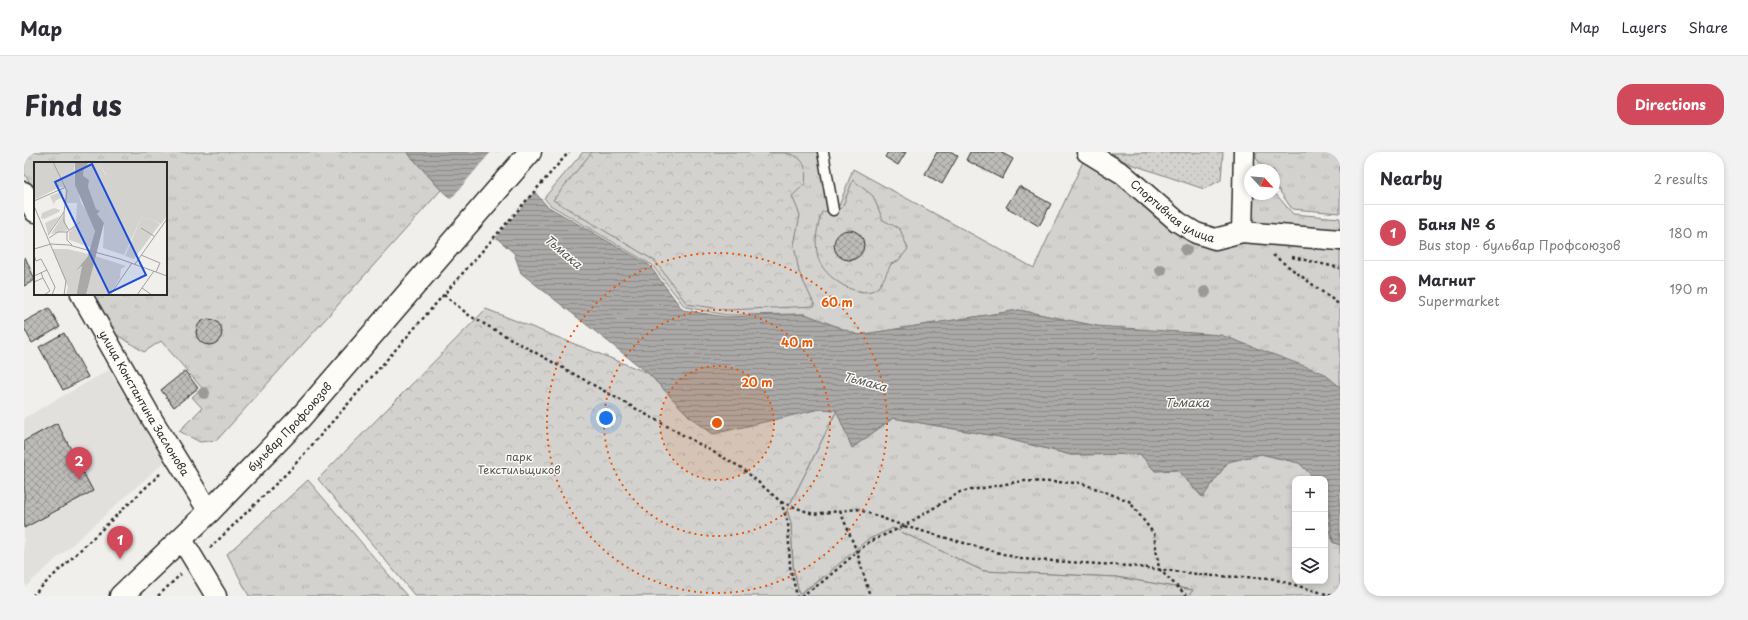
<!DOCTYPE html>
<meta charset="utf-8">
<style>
:root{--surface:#fff;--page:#f2f2f3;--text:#2b2b33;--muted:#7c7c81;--line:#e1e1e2;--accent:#d1495b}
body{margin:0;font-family:"Playpen Sans",sans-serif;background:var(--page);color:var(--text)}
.controls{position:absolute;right:12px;bottom:12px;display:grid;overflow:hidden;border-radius:8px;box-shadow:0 2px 6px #0003}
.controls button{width:36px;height:36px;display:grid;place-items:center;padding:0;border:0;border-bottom:1px solid var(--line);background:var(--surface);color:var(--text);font:20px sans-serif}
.compass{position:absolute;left:1220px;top:12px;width:36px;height:36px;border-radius:50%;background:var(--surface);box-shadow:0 2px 6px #0003;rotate:116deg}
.you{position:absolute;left:582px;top:266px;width:14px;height:14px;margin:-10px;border:3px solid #fff;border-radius:50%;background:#1a73e8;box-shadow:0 0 0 6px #1a73e833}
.badge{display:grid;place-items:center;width:26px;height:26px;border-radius:50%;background:var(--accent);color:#fff;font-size:13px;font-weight:700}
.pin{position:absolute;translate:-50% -33px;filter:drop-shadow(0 1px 2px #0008)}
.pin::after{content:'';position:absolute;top:21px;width:14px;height:12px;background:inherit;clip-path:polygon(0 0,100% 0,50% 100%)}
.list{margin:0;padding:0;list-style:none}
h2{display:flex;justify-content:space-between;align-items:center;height:52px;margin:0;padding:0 16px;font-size:17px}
h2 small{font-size:13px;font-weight:400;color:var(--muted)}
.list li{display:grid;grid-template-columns:26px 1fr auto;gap:12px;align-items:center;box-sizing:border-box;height:56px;padding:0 16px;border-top:1px solid var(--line)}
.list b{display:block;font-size:15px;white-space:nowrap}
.list p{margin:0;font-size:13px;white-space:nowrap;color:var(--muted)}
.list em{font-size:13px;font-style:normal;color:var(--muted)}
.icon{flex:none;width:22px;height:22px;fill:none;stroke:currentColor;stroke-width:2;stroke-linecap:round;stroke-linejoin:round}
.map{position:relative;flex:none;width:1316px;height:444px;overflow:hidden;border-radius:16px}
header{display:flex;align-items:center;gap:24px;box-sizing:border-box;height:56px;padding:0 20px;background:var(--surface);border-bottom:1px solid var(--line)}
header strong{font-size:19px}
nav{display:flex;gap:22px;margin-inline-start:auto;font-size:14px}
.intro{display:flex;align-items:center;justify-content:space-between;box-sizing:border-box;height:96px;padding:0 24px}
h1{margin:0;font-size:28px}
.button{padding:10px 18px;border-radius:16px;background:var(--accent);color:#fff;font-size:14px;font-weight:700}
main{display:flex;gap:24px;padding:0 24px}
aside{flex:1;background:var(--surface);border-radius:16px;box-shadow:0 2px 6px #0003}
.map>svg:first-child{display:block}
.built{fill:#e1e0dc}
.grass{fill:url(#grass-tufts);stroke:#7f7e7d}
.forest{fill:url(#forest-crowns);stroke:#7f7e7d;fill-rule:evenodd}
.garden{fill:url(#garden-dots);stroke:#7f7e7d}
.water{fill:url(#water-rules);stroke:#777775}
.pier{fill:#f0efeb}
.building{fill:url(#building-cross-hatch);stroke:#2b2b2b}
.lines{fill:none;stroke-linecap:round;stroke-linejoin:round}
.lane-casing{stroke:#2b2b2b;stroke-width:13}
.street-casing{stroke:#2b2b2b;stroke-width:23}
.secondary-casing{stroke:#2b2b2b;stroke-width:25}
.path{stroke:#2b2b2b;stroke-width:2.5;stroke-dasharray:3 3;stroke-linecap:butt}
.lane{stroke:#fdfcf7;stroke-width:10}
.street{stroke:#fdfcf7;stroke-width:20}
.secondary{stroke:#fdfcf7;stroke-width:22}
.tree{fill:#9b9a98}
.ring{fill:none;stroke:#e8590c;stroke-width:2;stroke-dasharray:2 4}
.labels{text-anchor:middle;stroke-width:3;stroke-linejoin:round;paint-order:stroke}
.street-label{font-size:11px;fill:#2b2b2b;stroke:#fdfcf7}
.park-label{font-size:11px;fill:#555554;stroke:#fdfcf7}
.water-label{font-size:12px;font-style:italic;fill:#575756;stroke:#fdfcf7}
.inset-road{fill:none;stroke:#a1a19e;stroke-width:1}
.view{fill:#1d4ed8;fill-opacity:0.15;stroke:#1d4ed8;stroke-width:2}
.inset-edge{fill:none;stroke:#2b2b2b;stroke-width:2}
.centre{fill:#e8590c;stroke:#fdfcf7;stroke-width:2}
.ring-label{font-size:12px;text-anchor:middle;font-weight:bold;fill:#e8590c;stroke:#fdfcf7;stroke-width:3;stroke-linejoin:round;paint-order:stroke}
</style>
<header>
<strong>Map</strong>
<nav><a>Map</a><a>Layers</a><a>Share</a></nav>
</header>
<div class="intro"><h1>Find us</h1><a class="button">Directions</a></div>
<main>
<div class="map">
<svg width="1316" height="444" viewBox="0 0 1316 444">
<defs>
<pattern id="grass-tufts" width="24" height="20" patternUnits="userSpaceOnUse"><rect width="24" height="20" fill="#d3d2cf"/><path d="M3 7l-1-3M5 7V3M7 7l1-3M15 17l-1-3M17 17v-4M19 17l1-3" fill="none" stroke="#b5b4b2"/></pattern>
<pattern id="forest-crowns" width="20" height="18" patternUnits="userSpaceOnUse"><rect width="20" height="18" fill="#d3d2cf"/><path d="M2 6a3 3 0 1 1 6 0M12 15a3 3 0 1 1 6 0" fill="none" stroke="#b5b4b2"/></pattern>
<pattern id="garden-dots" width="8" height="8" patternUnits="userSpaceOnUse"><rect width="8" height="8" fill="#d3d2cf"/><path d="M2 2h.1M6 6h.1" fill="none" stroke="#b5b4b2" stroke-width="1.8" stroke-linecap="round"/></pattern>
<pattern id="water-rules" width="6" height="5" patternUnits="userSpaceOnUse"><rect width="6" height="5" fill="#aaa9a7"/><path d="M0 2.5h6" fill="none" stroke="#8b8a88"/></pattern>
<pattern id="building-cross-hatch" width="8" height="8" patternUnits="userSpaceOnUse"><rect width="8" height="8" fill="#bdbcb8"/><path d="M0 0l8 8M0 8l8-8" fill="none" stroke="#9a9996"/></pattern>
</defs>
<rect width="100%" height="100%" fill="#f0efeb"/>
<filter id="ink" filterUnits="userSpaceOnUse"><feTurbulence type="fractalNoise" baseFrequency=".025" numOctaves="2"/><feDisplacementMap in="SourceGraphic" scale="8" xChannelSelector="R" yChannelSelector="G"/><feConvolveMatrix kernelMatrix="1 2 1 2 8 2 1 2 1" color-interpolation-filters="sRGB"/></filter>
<g filter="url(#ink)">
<polygon class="built" points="85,218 140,310 0,436 0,266"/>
<g class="grass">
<polygon points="0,0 383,0 417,38 193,288 176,290 155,279 178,256 168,245 178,236 137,189 120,200 90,181 68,142 142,142 142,11 11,11 11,40 0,21"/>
<polygon points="559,0 794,0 803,53 815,54 829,17 1010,116 1062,3 1172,81 1218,80 1226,42 1250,42 1250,40 1269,62 1316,66 1316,235 1299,221 995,158 834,183 781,162 702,163 661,155 628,113 526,53 520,46"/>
<polygon points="1232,0 1316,0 1316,61 1268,57 1250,31 1250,18 1241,18 1232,6"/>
<polygon points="813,258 828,296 869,266 976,285 1047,303 1116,302 1131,319 1153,318 1178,345 1204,310 1237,302 1275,311 1291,327 1271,327 1271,429 1301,429 1301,336 1308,390 1316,393 1316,444 1164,444 1169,438 1092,425 959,419 869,376 775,442 769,414 767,371 763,358"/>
<polygon points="284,328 383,444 225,444 203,402"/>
</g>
<g class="forest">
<path d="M568,0H743C748,2 756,0 762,1C781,5 783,15 781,32L768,44L776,63L770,93L775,120L791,154L703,158L663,152L631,109L529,48Z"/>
<path d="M829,28L849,44L859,68L876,77L884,97L874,109L867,112C864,118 860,128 855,134C839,152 798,125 794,105C790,89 793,75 798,60L818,56ZM823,79C833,79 837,83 840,92L837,102L829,108C819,108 814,104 811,96L815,83Z"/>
<polygon points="462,157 624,221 667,266 796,257 813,258 763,358 767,371 769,414 775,442 795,429 843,388 869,376 959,419 1092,425 1169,438 1164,444 391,444 294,327"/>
</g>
<polygon class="garden" points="1199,0 1197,28 1180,37 1104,11 1087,1"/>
<polygon class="water" points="383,0 475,0 523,54 625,113 659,158 702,165 781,162 834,183 995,158 1073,174 1197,183 1299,221 1316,235 1316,393 1309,390 1301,327 1291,327 1275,311 1237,302 1204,310 1179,345 1153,318 1131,319 1116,302 1047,303 976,285 869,266 828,296 812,258 796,257 689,282 667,266 624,221 497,121 490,101 417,38"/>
<polygon class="pier" points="467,0 478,0 512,38 470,87 426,48"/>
<g class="building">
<polygon points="864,0 882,0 874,13 861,5"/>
<polygon points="913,0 928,0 934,4 918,32 901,22"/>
<polygon points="946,0 976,0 989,7 978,27 942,8"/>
<polygon points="995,34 1027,52 1015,74 982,55"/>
<circle cx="825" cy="93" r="15"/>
<polygon points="1,105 11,128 0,134 0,106"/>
<polygon points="25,156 36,175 8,191 0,176 0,170"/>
<circle cx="185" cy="180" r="13"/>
<polygon points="40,181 64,225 39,238 15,195"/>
<polygon points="161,219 174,236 150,255 137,238"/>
<polygon points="33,271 69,339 0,376 0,289"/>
</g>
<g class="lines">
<g class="lane-casing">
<polyline id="lane" points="799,0 809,58"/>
</g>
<g class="street-casing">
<g id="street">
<path id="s1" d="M1063,0L1099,22L1154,70L1172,81L1191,87L1218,80L1316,88"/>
<polyline points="0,40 11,60"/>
<polyline points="1218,80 1220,0"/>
<path id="s2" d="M57,142L128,267L185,360"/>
<polyline points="157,386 192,444"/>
</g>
</g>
<g class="secondary-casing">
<g id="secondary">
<path id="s3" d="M97,444L185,360L276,266L506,0"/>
</g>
</g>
<g class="path">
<polyline points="1249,103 1316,153"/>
<polyline points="1268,105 1316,116"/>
<polyline points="420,143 446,164 718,316 757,350 764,371 766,415 773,444"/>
<polyline points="757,350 789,362 833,357 880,374 936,340 999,329 1057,331 1105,349 1130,382 1135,417 1163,444"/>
<polyline points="816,359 833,400 846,444"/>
<polyline points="186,396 266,318 545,0"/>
<polyline points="8,444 138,320"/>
<polyline points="134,444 157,422"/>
<polyline points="777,444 797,431 845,390 880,374 997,407 1106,414 1190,424 1246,426 1309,444"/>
</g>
<use href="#lane" class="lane"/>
<use href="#street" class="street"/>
<use href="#secondary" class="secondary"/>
</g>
<g class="tree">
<circle cx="1162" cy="98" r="6"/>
<circle cx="1137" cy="118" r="6"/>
<circle cx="1181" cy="140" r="6"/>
<circle cx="180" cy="241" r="6"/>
</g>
</g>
<circle cx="693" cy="271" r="57" fill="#e8590c" fill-opacity=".12"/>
<g class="ring">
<circle cx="693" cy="271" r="57"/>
<circle cx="693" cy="271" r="113"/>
<circle cx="693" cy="271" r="170"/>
</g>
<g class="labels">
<g class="street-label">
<text dy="4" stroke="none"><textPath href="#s1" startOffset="105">Спортивная улица</textPath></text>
<text dy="4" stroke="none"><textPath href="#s2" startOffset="126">улица Константина Заслонова</textPath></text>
<text dy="4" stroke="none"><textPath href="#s3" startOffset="239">бульвар Профсоюзов</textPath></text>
</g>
<g class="park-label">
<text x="495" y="309">парк<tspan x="495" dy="13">Текстильщиков</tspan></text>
</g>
<g class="water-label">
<text transform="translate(539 100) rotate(40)" y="4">Тьмака</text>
<text transform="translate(841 230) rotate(15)" y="4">Тьмака</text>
<text x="1163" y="255">Тьмака</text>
</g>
</g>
<g transform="translate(10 10)">
<rect width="133" height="133" fill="#f0efeb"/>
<path d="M0,0H41L40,12L47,41L56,53L61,69L57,85L35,78V70L46,60L42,61L43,41H31L32,25H26L0,38ZM55,0H65L72,14L64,15L71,33V42L80,48L74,52H63L66,49L62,47L49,14L50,7ZM29,53L34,68L17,72ZM26,54L14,72L11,61ZM107,56L117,57L126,62L100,97L91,94ZM18,87H33L55,92L43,110L48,104L44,133H32L34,125ZM61,94L92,104L87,107L86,116L75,133H52Z" fill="#d3d2cf"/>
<path d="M65,0H133V54L127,62L117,57L107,56L90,93L69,86L70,64L63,52H74L80,48L71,42V33L64,15L72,13ZM20,46L26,48L25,50L10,57L7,56L8,51ZM55,58L60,69L57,85L46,82L43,71L44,64Z" fill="#d3d2cf"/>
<path d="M28,29L30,39L27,36L21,39L20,43L16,34Z" fill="#d3d2cf"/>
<path d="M41,0H55L50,7L49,14L55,18L54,25L62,47L66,49L63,52L70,61L52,133H44L43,131L48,104L42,109L54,94L61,69L41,23Z" fill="#aaa9a7"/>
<path class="inset-road" d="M0,39L32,25M0,44L32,119L30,133M30,50V60L35,68M107,66L120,74M33,70V78L38,83M14,73L30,50L33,29L19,0M15,76L24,70H33L46,60M0,87L17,82L35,83L86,97L133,114M0,93L2,99L7,97L13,108L21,125L18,133M107,93L126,101L122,110M101,102L133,57M0,114L13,108M9,116L16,129L10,133M0,120L9,116L7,110M108,126L118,133M76,133L98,101M103,133L120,109"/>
<path class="view" d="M58,2L112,113L75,131L21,20Z"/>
<rect width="133" height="133" class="inset-edge"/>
</g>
<circle cx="693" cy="271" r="6" class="centre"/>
<g class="ring-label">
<text x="813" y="155">60 m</text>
<text x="773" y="195">40 m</text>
<text x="733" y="235">20 m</text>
</g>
</svg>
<div class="controls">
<button>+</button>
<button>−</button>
<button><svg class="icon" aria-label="layers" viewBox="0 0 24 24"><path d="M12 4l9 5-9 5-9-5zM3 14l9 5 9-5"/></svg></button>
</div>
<svg class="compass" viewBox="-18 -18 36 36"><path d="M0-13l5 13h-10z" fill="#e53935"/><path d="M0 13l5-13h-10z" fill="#7c7c81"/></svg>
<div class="you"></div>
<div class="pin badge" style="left:96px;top:407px">1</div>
<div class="pin badge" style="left:55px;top:328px">2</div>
</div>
<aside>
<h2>Nearby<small>2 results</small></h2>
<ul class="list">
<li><span class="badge">1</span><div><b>Баня № 6</b><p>Bus stop · бульвар Профсоюзов</p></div><em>180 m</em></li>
<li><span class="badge">2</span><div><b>Магнит</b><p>Supermarket</p></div><em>190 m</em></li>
</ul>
</aside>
</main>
